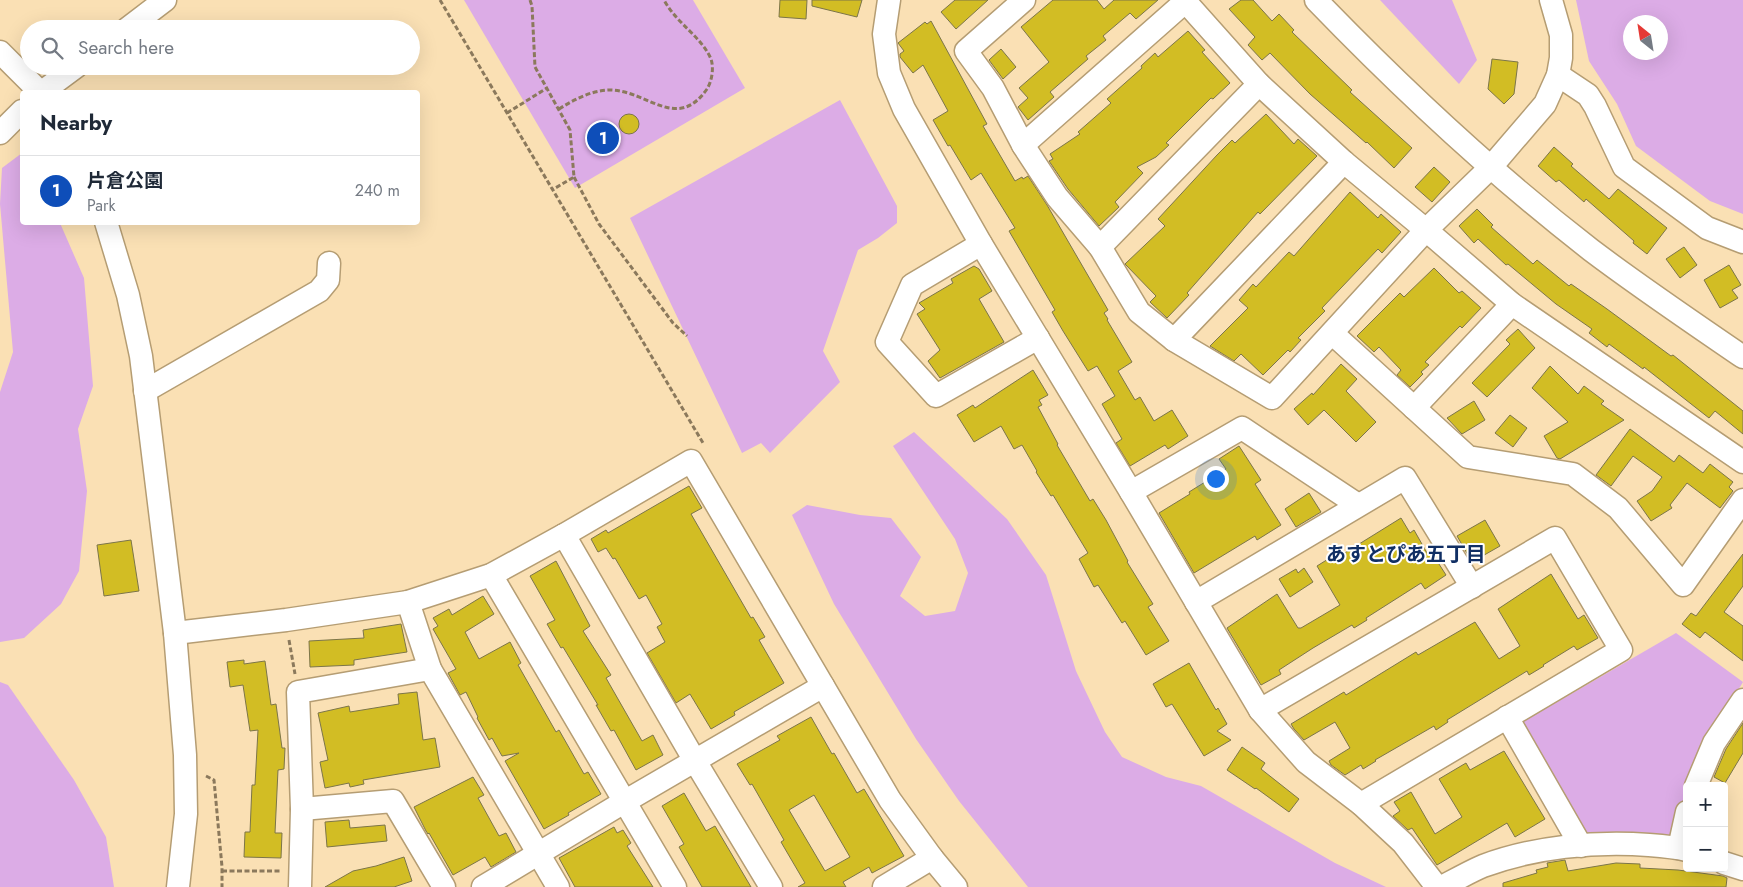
<!DOCTYPE html>
<meta charset="utf-8">
<style>
:root{--surface:#fff;--page:#f2f2f3;--text:#1f2937;--muted:#747a83;--line:#e0e1e3;--accent:#0e4eb9}
body{margin:0;font-family:Jost,"Noto Sans JP",sans-serif;background:var(--page);color:var(--text)}
.controls{position:absolute;right:15px;bottom:15px;display:grid;overflow:hidden;border-radius:5px;box-shadow:0 5px 20px #0002}
.controls button{width:45px;height:45px;display:grid;place-items:center;padding:0;border:0;border-bottom:1px solid var(--line);background:var(--surface);color:var(--text);font:25px sans-serif}
.compass{position:absolute;left:1623px;top:15px;width:45px;height:45px;border-radius:50%;background:var(--surface);box-shadow:0 5px 20px #0002;rotate:330deg}
.you{position:absolute;left:1215px;top:478px;width:18px;height:18px;margin:-12px;border:4px solid #fff;border-radius:50%;background:#1a73e8;box-shadow:0 0 0 8px #1a73e833}
.badge{display:grid;place-items:center;width:32px;height:32px;border-radius:50%;background:var(--accent);color:#fff;font-size:16px;font-weight:700}
.pin{position:absolute;translate:-50% -50%;border:2px solid #fff;box-shadow:0 1px 5px #0006}
.list{margin:0;padding:0;list-style:none}
h2{display:flex;justify-content:space-between;align-items:center;height:65px;margin:0;padding:0 20px;font-size:21px}
h2 small{font-size:16px;font-weight:400;color:var(--muted)}
.list li{display:grid;grid-template-columns:32px 1fr auto;gap:15px;align-items:center;box-sizing:border-box;height:70px;padding:0 20px;border-top:1px solid var(--line)}
.list b{display:block;font-size:19px;white-space:nowrap}
.list p{margin:0;font-size:16px;white-space:nowrap;color:var(--muted)}
.list em{font-size:16px;font-style:normal;color:var(--muted)}
.icon{flex:none;width:28px;height:28px;fill:none;stroke:currentColor;stroke-width:2;stroke-linecap:round;stroke-linejoin:round}
.map{position:relative;flex:none;width:1743px;height:887px;overflow:hidden}
.search{position:absolute;background:var(--surface);box-shadow:0 5px 20px #0002;left:20px;top:20px;width:400px;height:55px;display:flex;align-items:center;gap:12px;box-sizing:border-box;padding:0 18px;border-radius:28px;color:var(--muted);font-size:19px}
.panel{position:absolute;background:var(--surface);box-shadow:0 5px 20px #0002;left:20px;top:90px;width:400px;height:135px;border-radius:5px}
.map>svg:first-child{display:block}
.green{fill:#dcace6;fill-rule:evenodd}
.building{fill:#d2bd24;stroke:#7c7549;fill-rule:evenodd}
.lines{fill:none;stroke-linecap:round;stroke-linejoin:round}
.minor-casing{stroke:#b59d73;stroke-width:25}
.path{stroke:#8b795c;stroke-width:3;stroke-dasharray:5 2.5;stroke-linecap:butt}
.minor{stroke:#fff;stroke-width:22}
.labels{text-anchor:middle;stroke-width:4;stroke-linejoin:round;paint-order:stroke}
.neighbourhood-label{font-size:20px;font-weight:bold;fill:#112f64;stroke:#fff}
</style>
<div class="map">
<svg width="1743" height="887" viewBox="0 0 1743 887">
<rect width="100%" height="100%" fill="#fae0b4"/>
<g class="green">
<polygon points="464,0 693,0 745,88 575,188"/>
<polygon points="1380,0 1452,0 1477,60 1459,84"/>
<path d="M1576,0H1743V214L1710,201L1636,146L1617,104L1589,61ZM1630,22H1660V52H1630Z"/>
<polygon points="840,100 897,206 897,223 878,238 858,250 823,351 840,382 770,453 761,443 742,453 630,218"/>
<polygon points="22,153 22,222 60,223 84,278 93,386 78,429 87,491 79,571 61,604 24,638 0,642 0,392 13,352 0,204 2,168"/>
<polygon points="914,432 1007,519 1046,575 1076,671 1105,732 1122,757 1166,777 1201,786 1335,863 1386,887 1028,887 959,801 916,739 834,604 792,515 807,505 860,515 891,518 921,557 900,596 925,616 955,611 968,573 955,539 893,446"/>
<path d="M1676,633L1743,682C1730,704 1687,770 1687,792L1672,837H1588L1521,723Z"/>
<polygon points="0,682 8,685 74,780 106,837 114,887 0,887"/>
</g>
<g class="building">
<polygon points="780,0 807,0 806,19 779,17"/>
<polygon points="812,0 862,0 857,17 812,6"/>
<polygon points="955,0 988,0 956,29 941,12"/>
<polygon points="1053,0 1097,0 1104,9 1114,0 1158,0 1136,19 1130,13 1103,36 1106,40 1086,56 1088,59 1050,92 1054,97 1028,120 1018,107 1028,98 1019,88 1049,62 1021,27"/>
<polygon points="1241,0 1253,0 1272,21 1279,14 1294,30 1292,32 1352,90 1350,92 1412,148 1394,168 1367,142 1366,143 1310,94 1270,53 1262,60 1248,45 1255,37 1229,9"/>
<polygon points="931,21 987,124 983,126 1015,181 1022,177 1023,179 1028,176 1047,205 1108,310 1104,313 1108,319 1107,320 1132,362 1118,371 1135,400 1140,397 1154,421 1172,410 1188,436 1168,449 1165,445 1130,466 1116,443 1122,439 1102,404 1115,396 1097,366 1088,371 1063,331 1052,312 1055,310 1009,231 1015,228 981,173 971,180 950,145 948,146 933,120 948,111 923,65 913,73 900,57 900,54 904,51 898,43 925,22 927,24"/>
<polygon points="1188,31 1205,50 1202,52 1230,83 1213,99 1211,98 1166,143 1169,145 1156,157 1137,167 1143,173 1115,202 1119,207 1099,226 1068,189 1049,161 1053,159 1050,154 1080,134 1078,132 1111,103 1107,99 1142,68 1141,66 1155,53 1158,57"/>
<polygon points="1001,49 1016,67 1003,79 989,60"/>
<polygon points="1492,59 1518,62 1514,94 1504,104 1488,89"/>
<polygon points="1266,114 1294,144 1298,139 1317,156 1260,214 1258,212 1187,293 1189,295 1167,318 1150,302 1156,296 1125,264 1165,226 1158,219 1217,155 1232,140 1235,143"/>
<circle cx="629" cy="124" r="10"/>
<polygon points="1554,147 1573,164 1571,166 1609,199 1618,189 1667,228 1647,254 1633,243 1634,241 1586,199 1584,202 1559,180 1556,182 1538,166"/>
<polygon points="1434,167 1450,182 1432,202 1415,187"/>
<polygon points="1350,192 1378,218 1381,214 1401,232 1382,253 1378,249 1322,308 1325,311 1298,338 1301,340 1290,352 1288,350 1263,375 1241,354 1234,361 1210,346 1248,308 1239,300 1253,284 1256,287 1289,252 1294,256"/>
<polygon points="1477,209 1493,225 1491,227 1533,264 1537,260 1569,286 1571,284 1607,309 1671,356 1673,355 1743,411 1743,434 1715,411 1709,418 1644,367 1643,369 1609,344 1607,347 1589,333 1592,329 1556,304 1508,264 1506,265 1478,239 1474,243 1459,226"/>
<polygon points="1684,247 1697,265 1680,278 1666,259"/>
<polygon points="1729,265 1741,285 1732,290 1738,298 1720,308 1704,280"/>
<polygon points="974,266 979,269 992,291 979,299 1004,342 940,378 928,361 940,350 917,314 925,309 919,303 953,283 951,279"/>
<polygon points="1434,268 1459,293 1462,291 1481,308 1462,328 1460,326 1425,362 1429,365 1421,372 1423,374 1410,387 1397,375 1401,370 1379,347 1374,352 1357,336 1400,293 1404,297"/>
<polygon points="1518,329 1535,348 1487,397 1472,383 1510,344 1506,340"/>
<polygon points="1341,364 1357,379 1346,391 1376,422 1356,442 1324,410 1308,425 1294,409 1312,393 1313,395"/>
<polygon points="1550,366 1578,394 1584,386 1604,401 1601,404 1624,420 1560,459 1557,458 1544,436 1568,422 1532,388"/>
<polygon points="1033,370 1048,395 1039,400 1042,405 1038,407 1058,444 1057,445 1090,501 1093,499 1106,520 1128,561 1127,562 1153,604 1148,607 1169,641 1146,655 1125,621 1122,623 1098,585 1094,587 1079,559 1088,553 1053,495 1051,496 1036,472 1037,471 1022,445 1014,449 1001,426 974,442 957,415 973,405 975,408"/>
<polygon points="1474,401 1485,420 1462,434 1447,418"/>
<polygon points="1510,415 1527,428 1513,447 1495,433"/>
<polygon points="1630,429 1674,462 1679,455 1703,473 1710,464 1733,482 1729,487 1733,491 1720,508 1687,483 1670,505 1672,508 1651,521 1637,501 1652,491 1662,477 1633,456 1611,486 1596,475"/>
<polygon points="1239,446 1261,480 1255,484 1281,525 1257,540 1255,536 1194,573 1159,513 1190,494 1189,492 1226,469 1219,459"/>
<polygon points="689,486 702,508 691,514 751,618 753,617 765,637 759,640 784,683 734,712 735,715 711,729 690,694 676,703 647,653 665,642 657,627 662,624 646,595 639,599 615,558 613,559 606,548 598,552 591,539 606,530 608,533"/>
<polygon points="1309,493 1321,512 1296,527 1285,509"/>
<polygon points="1401,518 1410,533 1414,530 1427,553 1430,550 1446,575 1425,589 1421,583 1366,618 1367,620 1354,628 1352,625 1313,648 1279,670 1281,674 1261,685 1227,628 1277,594 1298,628 1301,628 1340,605 1317,566 1341,551 1343,554"/>
<polygon points="1485,520 1500,546 1472,562 1457,536"/>
<polygon points="131,540 139,591 104,596 97,545"/>
<polygon points="1743,554 1743,586 1724,612 1743,626 1743,661 1705,632 1700,638 1682,624 1691,613 1696,616"/>
<polygon points="556,561 590,626 583,631 611,675 606,678 642,741 653,735 663,755 636,770 614,730 611,731 596,705 598,705 563,647 561,648 547,624 555,620 530,576"/>
<polygon points="1304,568 1313,582 1290,597 1279,579 1296,569 1298,573"/>
<polygon points="1551,574 1578,619 1584,615 1598,638 1577,650 1574,646 1543,665 1544,666 1529,675 1527,671 1447,720 1448,722 1436,730 1434,726 1375,760 1376,761 1363,769 1361,765 1345,775 1331,765 1329,761 1350,748 1335,722 1304,740 1294,729 1291,724 1344,692 1346,695 1416,652 1418,655 1475,622 1499,659 1520,646 1498,609"/>
<polygon points="483,596 494,614 465,632 479,659 510,642 521,663 518,665 556,732 559,730 584,774 588,772 601,794 568,813 569,815 544,829 505,761 519,753 502,756 492,738 489,740 477,718 478,717 466,692 460,695 448,673 456,669 433,629 438,626 433,618 449,609 452,615"/>
<polygon points="401,624 407,652 354,660 354,665 310,667 309,641 364,638 363,630"/>
<polygon points="244,660 244,664 265,661 271,705 276,704 282,748 285,748 284,769 278,770 275,833 282,833 281,858 244,857 245,832 250,832 252,785 255,785 258,730 250,731 243,685 230,687 227,662"/>
<polygon points="1189,663 1216,710 1218,708 1227,724 1217,731 1231,740 1204,756 1172,704 1166,707 1153,684"/>
<polygon points="417,692 423,740 435,738 440,767 363,780 364,784 350,787 349,783 325,788 320,762 328,760 318,713 349,706 350,712 399,704 398,694"/>
<path d="M811,717L832,754L834,753L857,793L864,789L904,856L872,873L869,867L843,882L846,887H798L805,883L781,842L784,840L752,784L750,785L737,764L780,740L777,736ZM814,795L850,857L825,871L789,810Z"/>
<polygon points="1743,723 1743,753 1725,783 1714,777 1726,749"/>
<polygon points="1242,747 1265,763 1261,769 1299,799 1289,812 1256,788 1255,789 1227,770"/>
<polygon points="1504,751 1545,819 1515,837 1507,823 1437,865 1412,828 1408,830 1393,816 1400,811 1394,802 1411,792 1435,834 1462,817 1439,779 1466,763 1470,770"/>
<polygon points="473,777 484,795 478,798 499,836 506,833 516,852 491,867 485,857 453,875 429,833 428,834 426,831 414,807"/>
<polygon points="684,793 706,831 715,826 751,887 702,887 679,847 684,844 662,806"/>
<polygon points="349,820 350,828 385,825 387,841 327,847 325,822"/>
<polygon points="614,827 617,833 623,830 631,843 627,846 653,887 575,887 559,858"/>
<polygon points="404,857 412,881 394,887 325,887 353,871 376,866"/>
<polygon points="1565,860 1568,871 1616,863 1640,864 1640,868 1678,870 1723,876 1727,878 1726,887 1503,887 1503,883 1537,873 1536,870 1548,867 1547,863"/>
</g>
<g class="lines">
<g class="minor-casing">
<g id="minor">
<polyline points="889,0 884,34 889,73 904,109 981,244 1131,492 1260,710 1306,762 1361,804 1403,843 1437,887"/>
<polyline points="1024,0 966,51 993,88 1023,145 1057,197 1100,247 1139,312 1174,340 1272,398 1426,230 1491,167 1545,104 1558,75 1561,58 1561,35 1551,0"/>
<polyline points="1184,0 1259,84 1344,162 1426,230 1512,304 1743,462"/>
<path d="M1316,0C1402,89 1493,174 1591,250C1640,287 1692,322 1743,357"/>
<polyline points="127,29 165,0"/>
<polyline points="0,52 40,92"/>
<polyline points="1558,75 1588,95 1595,106 1624,167 1707,228 1743,242"/>
<polyline points="42,92 77,66"/>
<polyline points="0,133 22,111"/>
<polyline points="1023,145 1186,1"/>
<polyline points="106,222 128,295 141,356 175,633 185,755 186,814 178,887"/>
<polyline points="981,244 912,285 887,342 936,396 1038,338"/>
<polyline points="1100,247 1259,84"/>
<polyline points="1333,334 1468,457 1573,474 1618,508 1683,585 1743,500"/>
<polyline points="1174,340 1344,162"/>
<polyline points="145,391 319,291 328,280 329,263"/>
<polyline points="1414,408 1512,304"/>
<polyline points="1131,492 1242,428 1358,505"/>
<polyline points="564,535 695,761 771,887"/>
<polyline points="491,575 675,887"/>
<polyline points="408,602 430,669 558,887"/>
<polyline points="1196,602 1405,478 1472,587"/>
<polyline points="175,633 286,620 408,602 491,575 564,535 691,461 890,800 932,858 956,887"/>
<polyline points="1260,710 1555,538 1621,650 1361,804"/>
<polyline points="1507,717 1581,846"/>
<polyline points="1696,786 1714,743 1743,700"/>
<polyline points="302,809 393,801 444,887"/>
<polyline points="1679,848 1687,812"/>
<polyline points="1724,863 1743,869"/>
<polyline points="300,887 302,809 298,692 430,669"/>
<polyline points="483,887 624,802 823,686"/>
<polyline points="884,887 932,858"/>
<path d="M1442,887C1455,880 1469,872 1483,866C1534,847 1594,841 1649,845C1662,846 1675,847 1687,850"/>
</g>
</g>
<g class="path">
<polyline points="440,0 703,443"/>
<polyline points="530,0 532,6 535,67 570,130 574,177 552,190"/>
<path d="M559,109C575,99 592,90 611,90C648,91 677,132 707,89C712,81 714,68 711,59C701,36 677,24 664,0"/>
<polyline points="507,113 547,88"/>
<polyline points="574,177 599,224 673,323 687,336"/>
<polyline points="289,640 295,674"/>
<polyline points="206,776 214,780 222,867 222,887"/>
<polyline points="222,871 280,871"/>
</g>
<use href="#minor" class="minor"/>
</g>
<g class="labels">
<g class="neighbourhood-label">
<text x="1406" y="561">あすとぴあ五丁目</text>
</g>
</g>
</svg>
<div class="controls">
<button>+</button>
<button>−</button>
</div>
<svg class="compass" viewBox="-18 -18 36 36"><path d="M0-13l5 13h-10z" fill="#e53935"/><path d="M0 13l5-13h-10z" fill="#747a83"/></svg>
<div class="you"></div>
<div class="pin badge" style="left:603px;top:138px">1</div>
<div class="search"><svg class="icon" aria-label="search" viewBox="0 0 24 24"><circle cx="10" cy="10" r="6"/><path d="M15 15l6 6"/></svg>Search here</div>
<section class="panel">
<h2>Nearby<small></small></h2>
<ul class="list">
<li><span class="badge">1</span><div><b>片倉公園</b><p>Park</p></div><em>240 m</em></li>
</ul>
</section>
</div>
